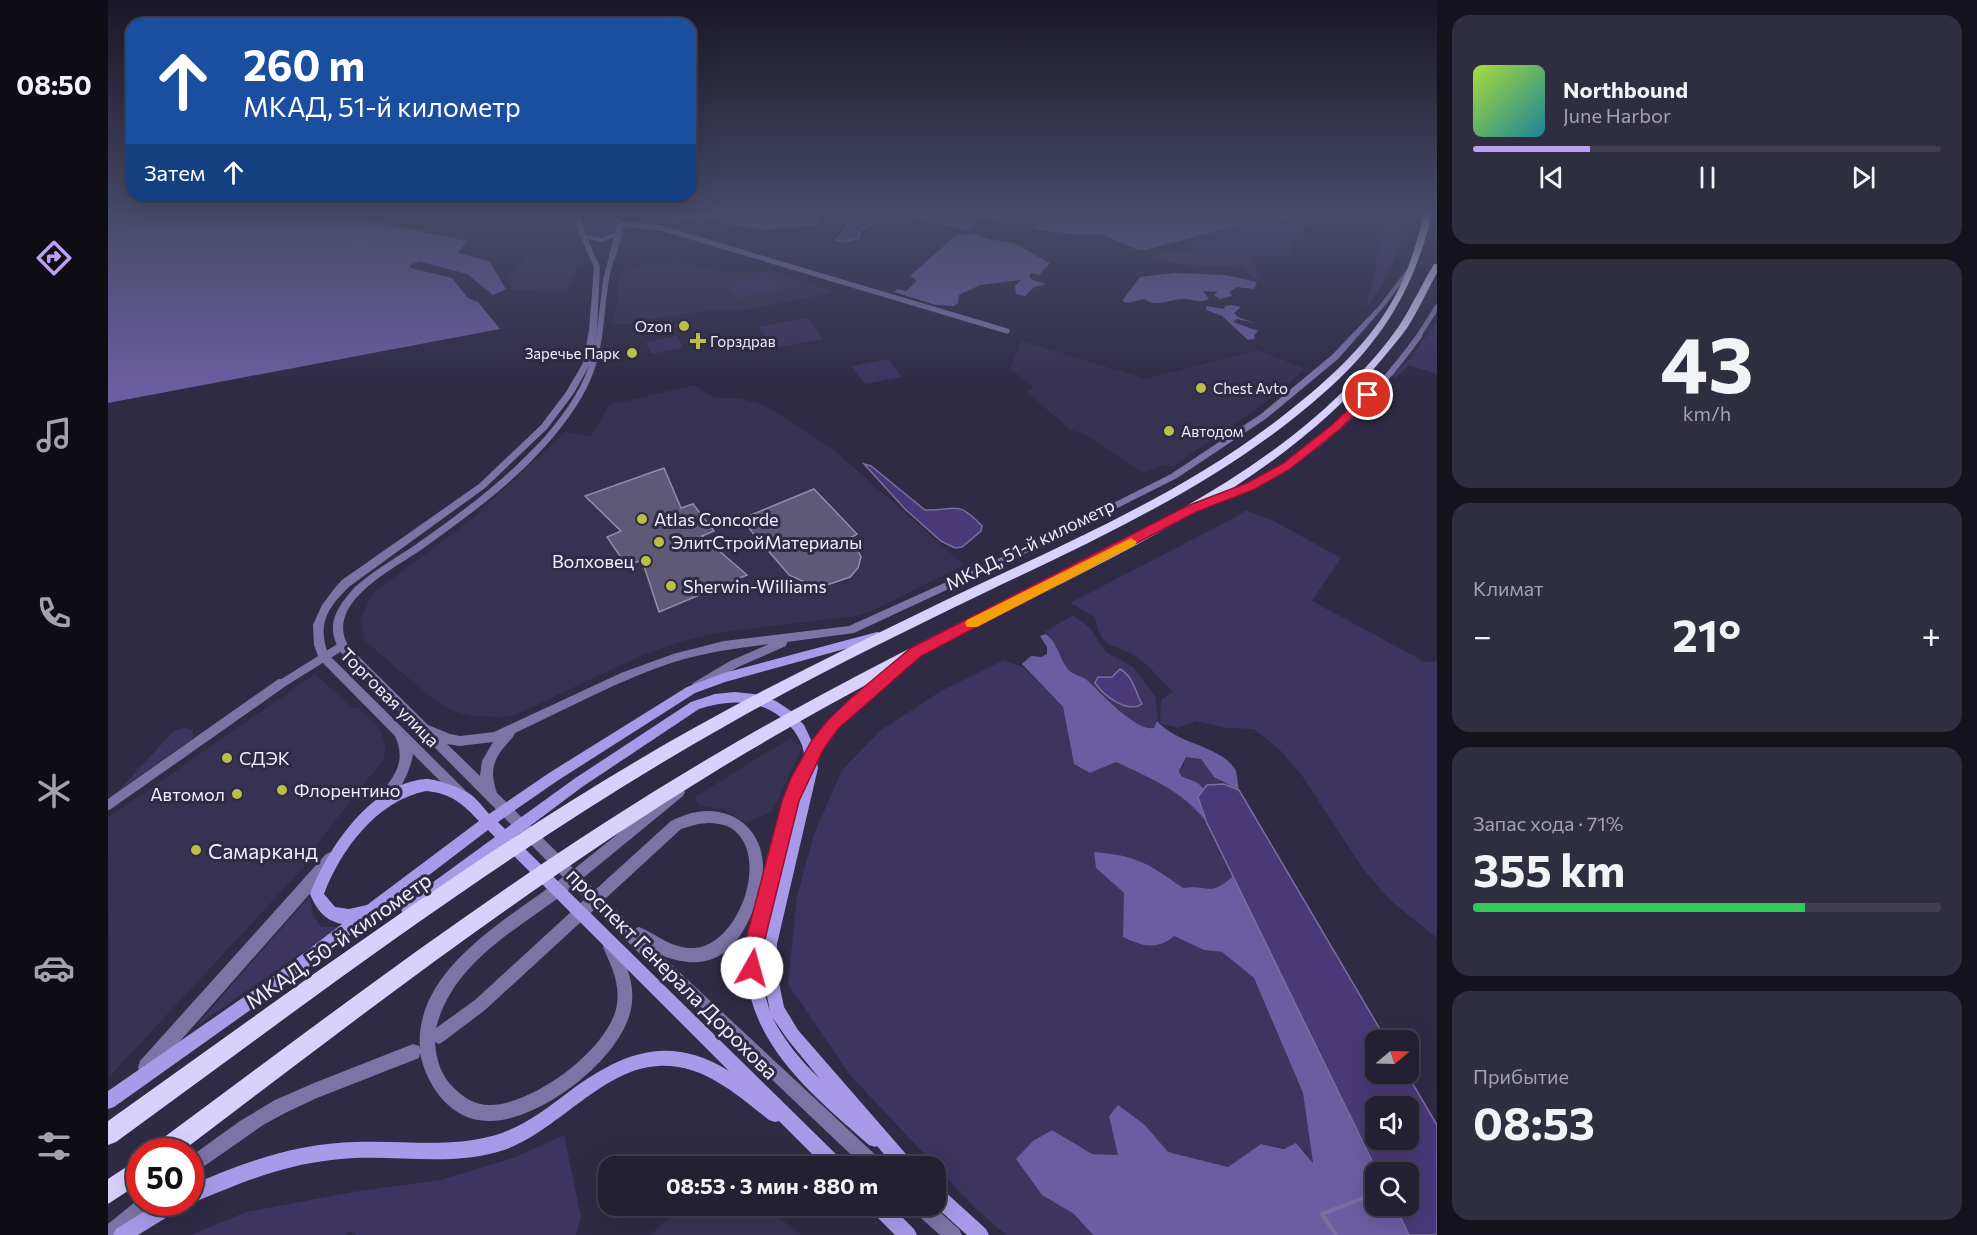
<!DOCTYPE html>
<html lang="ru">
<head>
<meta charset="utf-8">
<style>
	:root { --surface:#232034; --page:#2f2d40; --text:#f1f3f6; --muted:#a3a3ac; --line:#403e4f; --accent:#bca0f2 }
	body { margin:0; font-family:Commissioner,sans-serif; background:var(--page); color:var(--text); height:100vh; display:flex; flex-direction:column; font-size:22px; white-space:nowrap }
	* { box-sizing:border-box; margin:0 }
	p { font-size:20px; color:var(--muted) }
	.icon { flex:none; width:33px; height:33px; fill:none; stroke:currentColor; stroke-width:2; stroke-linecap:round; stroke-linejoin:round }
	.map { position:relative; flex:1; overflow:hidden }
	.side { display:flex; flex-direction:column; gap:15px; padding:15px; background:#13121d; width:540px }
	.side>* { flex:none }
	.hud { position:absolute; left:18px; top:18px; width:570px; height:183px; border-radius:18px; box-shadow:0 6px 24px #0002,0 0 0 2px var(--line); background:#1a4fa0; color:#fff; overflow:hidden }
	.needle { width:39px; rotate:71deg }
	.tools { position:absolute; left:1257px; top:1030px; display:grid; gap:12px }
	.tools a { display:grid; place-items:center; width:54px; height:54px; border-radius:12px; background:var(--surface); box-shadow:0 6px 24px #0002,0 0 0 2px var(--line); font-size:30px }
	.speed { position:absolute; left:18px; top:1138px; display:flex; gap:12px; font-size:30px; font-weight:700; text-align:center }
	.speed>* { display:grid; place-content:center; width:78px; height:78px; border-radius:50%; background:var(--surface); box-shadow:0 6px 24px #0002,0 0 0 2px var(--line); line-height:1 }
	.speed .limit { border:9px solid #d22; background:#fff; color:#111 }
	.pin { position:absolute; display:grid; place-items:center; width:51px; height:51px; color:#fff; margin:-26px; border:3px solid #fff; border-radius:50%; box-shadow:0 2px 6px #0007 }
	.me { position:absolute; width:66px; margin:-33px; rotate:7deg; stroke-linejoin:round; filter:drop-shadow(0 0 4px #0008) }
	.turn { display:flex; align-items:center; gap:21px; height:126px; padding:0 18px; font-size:27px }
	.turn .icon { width:78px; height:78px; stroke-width:2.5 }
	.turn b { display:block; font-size:42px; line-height:51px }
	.then { display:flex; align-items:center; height:57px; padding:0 18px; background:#0003; gap:12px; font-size:22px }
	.big { font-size:45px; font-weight:700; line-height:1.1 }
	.side .widget { flex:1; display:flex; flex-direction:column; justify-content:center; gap:9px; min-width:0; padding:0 21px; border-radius:18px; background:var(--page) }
	.side .dial { align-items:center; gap:0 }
	.dial b { font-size:78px; line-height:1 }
	.song { display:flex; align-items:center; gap:18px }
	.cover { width:72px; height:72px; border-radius:9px; background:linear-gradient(135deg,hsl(80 70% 55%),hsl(190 70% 35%)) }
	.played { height:6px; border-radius:3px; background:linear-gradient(90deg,var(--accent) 25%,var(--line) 25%) }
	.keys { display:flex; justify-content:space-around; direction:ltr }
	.heat { display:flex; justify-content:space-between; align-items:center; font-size:33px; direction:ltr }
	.charge { height:9px; border-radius:4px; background:linear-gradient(90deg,#34c759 71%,var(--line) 0) }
	.trip { position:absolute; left:490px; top:1156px; width:348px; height:60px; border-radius:18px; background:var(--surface); box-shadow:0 6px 24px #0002,0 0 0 2px var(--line); font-weight:700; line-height:60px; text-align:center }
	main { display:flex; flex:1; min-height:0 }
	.tab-bar { display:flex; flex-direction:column; width:108px; justify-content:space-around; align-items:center; background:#0e0d15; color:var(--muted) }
	.tab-bar .icon { width:42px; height:42px }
	.tab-bar .active { color:var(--accent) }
	.tab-bar b { font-size:27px; color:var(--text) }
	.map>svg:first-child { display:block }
</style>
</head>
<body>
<main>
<nav class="tab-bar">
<b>08:50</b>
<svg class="icon active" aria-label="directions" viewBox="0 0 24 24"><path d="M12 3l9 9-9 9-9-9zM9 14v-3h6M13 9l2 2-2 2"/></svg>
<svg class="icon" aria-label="music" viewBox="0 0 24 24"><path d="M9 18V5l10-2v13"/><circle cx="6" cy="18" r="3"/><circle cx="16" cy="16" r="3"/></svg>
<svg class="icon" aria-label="phone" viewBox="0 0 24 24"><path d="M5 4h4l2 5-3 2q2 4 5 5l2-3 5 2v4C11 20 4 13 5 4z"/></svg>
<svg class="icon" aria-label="climate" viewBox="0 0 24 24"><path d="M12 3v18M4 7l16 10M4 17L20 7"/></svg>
<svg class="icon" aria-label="car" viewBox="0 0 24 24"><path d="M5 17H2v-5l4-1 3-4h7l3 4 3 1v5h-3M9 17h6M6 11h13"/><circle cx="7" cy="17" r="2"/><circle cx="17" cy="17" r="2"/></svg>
<svg class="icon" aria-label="filters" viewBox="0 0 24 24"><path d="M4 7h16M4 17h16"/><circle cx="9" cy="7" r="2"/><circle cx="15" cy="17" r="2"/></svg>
</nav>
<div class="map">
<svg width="1329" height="1235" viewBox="0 0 1329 1235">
	<rect width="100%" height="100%" fill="#2f2b45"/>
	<path fill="#383252" d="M419 256 474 259 458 291 404 290 399 277Z
		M567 260 623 274 663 271 730 292 636 310H604L530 321 525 324H506L511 282 517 265 532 267 537 261 556 265Z
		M914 341 1038 379 1150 350 1197 369 1175 388 1171 387 1162 399 1065 467 1056 465 1035 473 976 434 963 430 918 392 925 387 902 369Z
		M586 385 606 398H631L653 404 687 424 727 451 856 565 764 611 748 616 606 633 572 642 534 655 407 715 392 717 362 716 341 709 324 698 257 641 252 621 264 594 366 517 457 432 483 436 501 405Z
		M207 674 245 708H251L271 728 278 745 275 760 200 855 196 867 1 1077 0 818Z
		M682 738 694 747 664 812 637 823 615 809 591 805 587 797Z
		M572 1206H658L693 1235H543Z"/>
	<path fill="#3d345f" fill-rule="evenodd" d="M485 214 499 215 506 221 502 235 491 238 482 235 475 218Z
		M1192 214H1219L1218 221 1193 232 1181 248 1185 254C1171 259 1156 253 1141 257L1149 268 1150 275 1155 279 1144 278 1135 267 1079 265 1046 259 1045 255 1056 252H1084L1088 250 1083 244 1086 238 1148 221 1173 220Z
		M1265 214H1279L1297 226 1298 230 1280 275 1258 308 1276 229Z
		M663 276 674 290 629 298 619 284Z
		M699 318 715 339 666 348 651 327Z
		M1329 321V374L1301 365 1287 378 1284 375 1302 359Z
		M569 336 575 348 543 354 538 342Z
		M780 359 794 377 757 384 744 366Z
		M1138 510 1166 521 1233 558 1204 601 1317 662 1329 661V938L1283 901 1255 869 1195 777 1173 751 1146 729 1118 728 1088 721 1070 728 1052 723 1053 700 1065 692C1053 681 1041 664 1027 656 1003 641 994 651 987 617L962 603 1126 518Z
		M965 615 981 627 998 652 1025 667 1047 696 1050 717 1046 729C1029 732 992 694 980 682 975 676 966 676 961 670 958 667 939 633 938 631ZM1007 674 1027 693 1034 704 1026 709 1021 708 990 687V677Z
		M896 660 916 668 955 707 966 764 982 773 1008 762C1032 773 1061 783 1081 801 1103 819 1113 852 1125 876 1101 898 1102 884 1075 888L1048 868 986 852 988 868 1016 893V937L1066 936 1096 950 1114 952 1146 978 1195 1093 1206 1165 1197 1151 1153 1144 1120 1167 1060 1152 1037 1125 1001 1117 1011 1155 984 1154 944 1130 934 1195 966 1214 985 1235H898L868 1209 742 1075 680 984 689 897 706 834 734 770 772 731 833 691Z
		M76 727 84 730 86 736 84 739 10 791 65 732Z
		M1088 756C1100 762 1105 776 1116 784L1099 785 1096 789 1090 783 1073 776 1071 771 1075 768 1078 757Z
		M202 896 205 916 214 927H231L88 1026Z
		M456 1135 473 1217 468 1235H249L242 1231 238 1235H83L138 1212 245 1192 332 1180 405 1158Z"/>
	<path fill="#6b5da1" d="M0 214H228L359 241 350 253 381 261 398 289 385 295 359 274 311 261 302 265V268L344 278 360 298 370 302 392 329 0 403Z
		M551 214H715L707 226C682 227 654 232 629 226 620 224 611 220 603 219 580 214 573 230 551 214Z
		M788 214H1192L1163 223 1148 221 1037 250 1028 249 996 235 962 234 926 229 928 225 918 222 909 225 871 217 859 230Z
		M869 234C880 240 893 241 905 243 909 244 935 260 942 263L931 275 923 273 921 276 924 280 939 284 926 287 917 296 908 294 907 286 913 280 872 285 851 295 850 303 845 306 828 305 786 292 790 289 798 291 809 281 802 276 848 235Z
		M1068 273 1117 275 1149 282 1146 289 1128 287 1122 292 1124 296 1112 299 1106 295 1110 292 1095 291 1101 299C1091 305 1082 297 1071 299 1059 301 1048 307 1037 299L1019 303 1014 301 1032 277Z
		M1124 305 1133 307 1126 313 1130 317 1146 323 1129 319 1125 322 1150 331 1146 335 1147 339 1140 340 1114 316 1098 310V306L1116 309 1117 306Z
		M938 634C950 643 951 658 960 669 965 676 974 675 980 681 993 693 1028 732 1046 728L1049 721C1071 746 1114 745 1128 771 1130 777 1129 784 1131 790L1106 777 1093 759 1078 757 1071 771 1073 776 1090 783 1096 789 1090 797 1098 821C1073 790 1044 779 1008 762L982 773 966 764 955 707 914 664 923 656 933 657 939 654V647L932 636Z
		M986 852C1027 855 1042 864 1075 888 1102 884 1101 898 1125 876L1270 1173H1268V1206H1287L1301 1235H985L966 1214 934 1195 908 1159 925 1141 944 1130 984 1154 1010 1155 1001 1116 1010 1105 1037 1125 1060 1152 1120 1167 1153 1144 1176 1149 1188 1143 1205 1163 1195 1093 1146 978 1114 952 1096 950 1066 936C1049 951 1034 946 1015 937L1016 893 988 868Z"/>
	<path fill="#493979" stroke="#7b6fa1" stroke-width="1.5" fill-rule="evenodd" d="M743 214H752L766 223 752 230 751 238 736 242 728 240 739 227 738 223Z
		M756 464 763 466 817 510C848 511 849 499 874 526L873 531 854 547 847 548 833 541 797 509Z
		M1012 669C1026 677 1027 692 1034 704 1020 714 996 696 987 683L990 677H1004Z
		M1116 784 1131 790 1279 1041H1268V1074H1299L1329 1125V1235H1301L1287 1206H1300V1173H1270L1098 821 1090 797 1099 785ZM1268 1107H1300V1140H1268Z"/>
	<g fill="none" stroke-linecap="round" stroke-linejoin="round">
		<path stroke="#7b6fa1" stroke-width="1.5" d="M240 235 258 252"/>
		<path stroke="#7b6fa1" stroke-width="4" d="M1228 1235 1214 1214 1268 1193"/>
	</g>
	<path fill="#5e5976" stroke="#928dad" stroke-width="1.5" d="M556 468 573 508 585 504 606 531 594 536 639 575 551 612 534 560 519 566 499 537 513 531 477 496Z
		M706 489 749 534 744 537 753 557 750 568 742 577 719 585 701 584 681 575 633 519Z"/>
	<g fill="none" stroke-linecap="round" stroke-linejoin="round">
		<path stroke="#7c74a5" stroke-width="5" d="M512 224 553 228 899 331
			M1310 337 1329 307"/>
		<path stroke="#7c74a5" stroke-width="6" d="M1128 492C1203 462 1265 400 1311 336"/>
		<path stroke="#7c74a5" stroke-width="8" d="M1095 504 1132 490
			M170 686 234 646"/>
		<path stroke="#7c74a5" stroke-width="10" d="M0 805 172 684"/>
		<path fill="#7c74a5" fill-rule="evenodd" d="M498 214H504L514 222C516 240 504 260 501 279 493 329 498 360 469 405 431 464 373 507 317 547 293 564 264 578 245 602 234 616 231 633 242 648L320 725 342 734 352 736 386 732 513 673 565 654 616 641 741 626 936 538 1063 474 1153 414 1224 355 1271 306 1302 265 1307 266 1275 308 1230 359 1159 418 1069 478 942 542 746 633 679 642 678 646 630 667 593 689 589 691 585 689 583 686 585 683 622 661 661 644C629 648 598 652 566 662 511 680 459 709 407 733 405 738 402 740 398 745 384 760 382 774 389 793L466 869 567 788 571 786 575 788 577 792 575 796 475 878 487 890 563 821C572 817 580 813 589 812 624 806 654 829 655 865 655 879 651 892 647 905 630 952 603 975 553 955L774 1161 777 1167H756L540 962 487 909 377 1010 336 1041 331 1044 327 1042C328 1059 333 1076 346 1088 356 1098 367 1105 382 1105 425 1105 503 1048 509 1004 512 982 503 966 495 947L497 942 502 940 507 942C517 961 526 980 524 1002 520 1055 432 1122 381 1121 343 1121 319 1087 312 1053L311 1058 209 1098 179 1112 155 1125 82 1176V1157L132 1121 167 1100 206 1083 305 1044 311 1046 312 1050C305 969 401 919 455 877L234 654C216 627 227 609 247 587 265 571 286 559 307 545 368 502 455 439 481 366L466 393 439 429 377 488 242 586C220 607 209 623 220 654L359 792 361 796 359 800 355 802 351 800 305 754C303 769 289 801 274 807L270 805 268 801 270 797C286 776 299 763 287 736L211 659 206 645 205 625 214 605 226 589 234 580 371 484 433 425 458 392 475 363 481 330 486 267 472 236 467 218 470 216 473 218 478 235 493 238 507 233 509 223ZM506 237 495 280 489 331 483 359 489 330 492 267 480 239 493 242ZM385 742 374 761 372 776 339 744 352 746ZM601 823C607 823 613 824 619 826 666 848 632 946 586 948 564 949 550 935 531 927L527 929 497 899 573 829 590 824ZM465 887 477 899 367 1000 328 1028C346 959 413 928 465 887Z
			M223 852 228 854 230 859 228 864 44 1073 38 1075 32 1073 30 1067 32 1061 218 854Z
			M32 1198V1203H48L45 1209 14 1235H0V1224Z
			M803 1206H825L851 1229 854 1235H832L806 1212Z"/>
		<path fill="#a89ae8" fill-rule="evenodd" d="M769 632 773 633 774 636 773 639 617 682 587 693 449 781 390 822 397 829 466 779 583 702 607 694 627 692 646 694 668 701 683 711 696 725 704 742C730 708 759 685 792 659H800L802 662 800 665 736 720 708 758 710 768 669 944 668 968 676 1007 690 1030 804 1161 807 1167H787L769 1146 767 1147 761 1145C710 1099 651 1054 639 981 634 952 644 925 650 896 657 864 665 831 676 800 680 792 696 759 696 754 695 744 689 734 682 726 658 699 624 698 591 709L474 787 406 838 735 1161 738 1167H717L671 1121 667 1122 661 1120C628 1094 594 1063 550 1066 494 1069 450 1131 396 1150 348 1166 296 1156 247 1158 183 1161 140 1180 82 1204L80 1203H82V1186C135 1162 190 1143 248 1142 293 1140 341 1148 384 1136 414 1128 438 1109 462 1091 515 1052 561 1034 621 1071L396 846 305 914 300 916 295 914 293 909 295 904 387 837 380 830 169 991 6 1107 0 1109V1091L159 981 234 924C216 920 209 910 202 894 220 848 263 783 318 779 329 779 353 788 362 794 369 799 375 807 381 814L441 773 579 687 616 673ZM318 791C343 793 355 804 371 821L259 905 241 909 227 907 216 894C233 849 269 801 318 791ZM692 794 655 944 654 968 662 1012 653 980 652 947 679 831ZM664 1017 680 1040 712 1079C693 1061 676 1040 664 1017Z
			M828 1186 834 1189 878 1229 881 1235H859L827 1206Z
			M50 1203H75L72 1209 30 1235H5L8 1229Z
			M761 1206H783L806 1229 809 1235H787L764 1212Z"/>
		<path fill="#d8d1fc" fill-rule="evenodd" d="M1316 214H1324C1304 297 1268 350 1203 404 1106 486 989 539 876 593 789 635 703 677 619 725 404 846 207 997 8 1142L0 1145V1121C173 998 344 871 527 762 627 702 733 651 838 600 956 544 1078 493 1181 411 1219 381 1257 347 1282 305 1299 277 1308 246 1316 214Z
			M1326 264H1329V273C1319 291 1310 311 1299 328 1292 338 1283 348 1275 358 1179 475 1036 541 904 609 805 659 706 711 611 769 423 884 248 1019 73 1152H44L47 1144C228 1010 408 872 603 757 704 697 810 644 915 591 1029 534 1157 474 1246 380 1261 364 1278 345 1291 326 1304 306 1314 284 1326 264Z
			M32 1158V1183L0 1204V1179Z"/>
	</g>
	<linearGradient id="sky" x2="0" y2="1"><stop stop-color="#1a1826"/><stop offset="0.55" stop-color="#474a68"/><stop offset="1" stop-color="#474a68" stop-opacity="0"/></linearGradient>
	<rect width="1329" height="387" fill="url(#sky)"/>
	<path fill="#e11d48" stroke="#92132f" stroke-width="1.5" d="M1257 393 1266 395 1232 429 1182 469 1147 489 1088 512 813 656 730 729 715 750 691 801 655 947 651 975 644 978 637 975 634 968 636 947 674 801 683 778 704 740 720 720 743 698 803 648 1079 506 1139 483 1174 464 1225 424Z"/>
	<path fill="#f59e0b" d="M1023 538 1029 542 1027 545 869 627H859L857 623 859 620Z"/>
	<g fill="#bac045" stroke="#2f2b45" stroke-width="2">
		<circle cx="576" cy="326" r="6"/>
		<path d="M587 332h6v6h6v6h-6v6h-6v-6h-6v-6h6z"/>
		<circle cx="524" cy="353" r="6"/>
		<circle cx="1093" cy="388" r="6"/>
		<circle cx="1061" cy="431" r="6"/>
		<circle cx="534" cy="519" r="6"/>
		<circle cx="551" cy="542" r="6"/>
		<circle cx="538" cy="561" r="6"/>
		<circle cx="563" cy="586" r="6"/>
		<circle cx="119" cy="758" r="6"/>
		<circle cx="174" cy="790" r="6"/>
		<circle cx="129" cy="794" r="6"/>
		<circle cx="88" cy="850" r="6"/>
	</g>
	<g text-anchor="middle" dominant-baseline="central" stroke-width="6" stroke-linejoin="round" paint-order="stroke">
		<g font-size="15" fill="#efecfe" stroke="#2f2b45" text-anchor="start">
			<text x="564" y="326" text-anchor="end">Ozon</text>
			<text x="602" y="341">Горздрав</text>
			<text x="512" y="353" text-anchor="end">Заречье Парк</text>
			<text x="1105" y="388">Chest Avto</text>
			<text x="1073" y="431">Автодом</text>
		</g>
		<g font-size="18" fill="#efecfe" stroke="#2f2b45" text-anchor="start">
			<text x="546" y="519">Atlas Concorde</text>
			<text x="563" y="542">ЭлитСтройМатериалы</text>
			<text x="526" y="561" text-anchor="end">Волховец</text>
			<text x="575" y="586">Sherwin-Williams</text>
			<text x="131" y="758">СДЭК</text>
			<text x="186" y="790">Флорентино</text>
			<text x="117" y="794" text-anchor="end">Автомол</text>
		</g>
		<g font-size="18" fill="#efecfe" stroke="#2f2b45">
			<text transform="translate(922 544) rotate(-26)">МКАД, 51-й километр</text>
			<text transform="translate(282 697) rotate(45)">Торговая улица</text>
		</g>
		<g font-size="21" fill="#efecfe" stroke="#2f2b45" text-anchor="start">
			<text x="100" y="850">Самарканд</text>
		</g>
		<g font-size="21" fill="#efecfe" stroke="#2f2b45">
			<text transform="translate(230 940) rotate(-35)">МКАД, 50-й километр</text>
			<text transform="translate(565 973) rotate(45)">проспект Генерала Дорохова</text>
		</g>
	</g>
</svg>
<div class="tools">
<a><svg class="needle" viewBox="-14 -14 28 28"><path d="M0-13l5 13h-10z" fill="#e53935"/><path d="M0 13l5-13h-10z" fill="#a3a3ac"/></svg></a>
<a><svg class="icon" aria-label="sound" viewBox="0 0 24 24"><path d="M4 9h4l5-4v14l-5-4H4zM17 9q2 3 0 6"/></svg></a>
<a><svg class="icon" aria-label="search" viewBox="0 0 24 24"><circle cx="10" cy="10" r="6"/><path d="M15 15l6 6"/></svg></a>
</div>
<div class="speed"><div class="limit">50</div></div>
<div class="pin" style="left:1260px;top:395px;background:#d93025"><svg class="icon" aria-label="arrive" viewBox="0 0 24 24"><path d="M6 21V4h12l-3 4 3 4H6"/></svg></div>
<svg class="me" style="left:644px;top:968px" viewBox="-20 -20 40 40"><circle r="19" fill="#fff"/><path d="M0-13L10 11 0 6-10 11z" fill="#e11d48"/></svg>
<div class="trip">08:53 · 3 мин · 880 m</div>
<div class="hud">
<div class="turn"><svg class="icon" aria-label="ahead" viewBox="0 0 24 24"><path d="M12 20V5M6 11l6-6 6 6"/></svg><div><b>260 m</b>МКАД, 51-й километр</div></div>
<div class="then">Затем<svg class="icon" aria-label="ahead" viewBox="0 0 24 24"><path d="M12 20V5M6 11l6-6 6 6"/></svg></div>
</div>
</div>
<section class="side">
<div class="widget">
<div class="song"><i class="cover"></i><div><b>Northbound</b><p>June Harbor</p></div></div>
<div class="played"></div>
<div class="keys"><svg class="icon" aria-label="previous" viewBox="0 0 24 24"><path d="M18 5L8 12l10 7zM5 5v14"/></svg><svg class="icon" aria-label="pause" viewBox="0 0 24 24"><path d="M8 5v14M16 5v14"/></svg><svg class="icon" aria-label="next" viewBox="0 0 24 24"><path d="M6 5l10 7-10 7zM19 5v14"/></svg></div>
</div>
<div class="widget dial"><b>43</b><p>km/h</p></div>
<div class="widget"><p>Климат</p>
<div class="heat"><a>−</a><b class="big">21°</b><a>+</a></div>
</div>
<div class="widget"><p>Запас хода · 71%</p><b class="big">355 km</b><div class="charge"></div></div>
<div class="widget"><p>Прибытие</p><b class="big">08:53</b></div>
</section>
</main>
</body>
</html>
